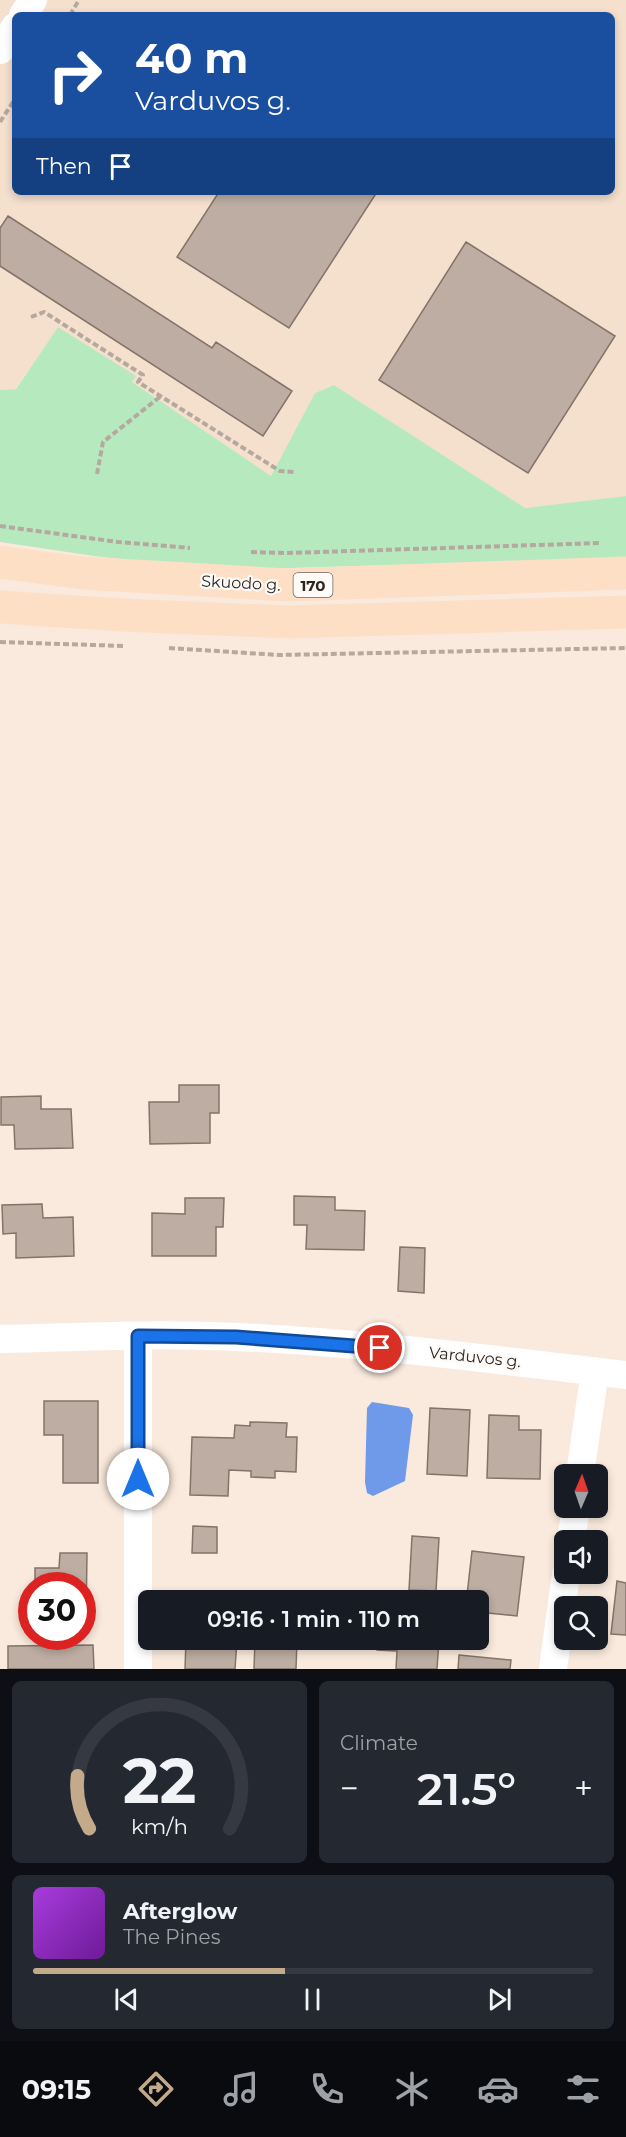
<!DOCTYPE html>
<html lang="en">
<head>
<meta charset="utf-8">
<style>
	:root { --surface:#171b24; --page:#242831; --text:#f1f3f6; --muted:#9ea1a6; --line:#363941; --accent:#c3aa8a }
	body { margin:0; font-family:Montserrat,sans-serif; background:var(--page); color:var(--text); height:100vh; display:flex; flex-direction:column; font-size:22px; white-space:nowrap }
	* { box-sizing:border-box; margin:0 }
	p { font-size:20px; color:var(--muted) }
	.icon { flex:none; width:33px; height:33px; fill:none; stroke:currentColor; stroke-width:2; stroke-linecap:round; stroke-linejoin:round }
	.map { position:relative; height:1669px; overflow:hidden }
	.side { display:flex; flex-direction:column; gap:12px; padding:12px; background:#0d0f14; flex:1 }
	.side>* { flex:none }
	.top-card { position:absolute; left:12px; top:12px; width:603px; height:183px; border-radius:9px; box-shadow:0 3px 9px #0003; background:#1a4fa0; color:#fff; overflow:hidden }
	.needle { width:39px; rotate:2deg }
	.controls { position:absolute; left:554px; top:1464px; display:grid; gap:12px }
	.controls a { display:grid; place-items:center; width:54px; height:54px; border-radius:9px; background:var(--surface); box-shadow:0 3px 9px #0003; font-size:30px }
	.speed { position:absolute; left:18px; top:1572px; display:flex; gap:12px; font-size:30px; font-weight:700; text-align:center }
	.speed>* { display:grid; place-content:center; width:78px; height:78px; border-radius:50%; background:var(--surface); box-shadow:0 3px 9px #0003; line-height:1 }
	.speed .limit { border:9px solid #d22; background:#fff; color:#111 }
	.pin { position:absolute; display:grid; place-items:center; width:51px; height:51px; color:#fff; margin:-26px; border:3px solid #fff; border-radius:50%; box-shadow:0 2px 6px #0007 }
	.me { position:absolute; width:66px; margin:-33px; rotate:0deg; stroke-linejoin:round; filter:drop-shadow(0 0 4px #0008) }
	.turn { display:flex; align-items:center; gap:21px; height:126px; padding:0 24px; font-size:27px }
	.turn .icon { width:78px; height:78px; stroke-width:2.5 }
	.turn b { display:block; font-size:42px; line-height:51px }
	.then { display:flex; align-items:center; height:57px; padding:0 24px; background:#0003; gap:12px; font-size:22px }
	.big { font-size:45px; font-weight:600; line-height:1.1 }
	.side .tile { flex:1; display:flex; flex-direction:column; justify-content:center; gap:9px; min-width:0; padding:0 21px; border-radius:9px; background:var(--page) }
	.side .dial { align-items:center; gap:0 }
	.dial svg { height:156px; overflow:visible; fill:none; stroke:var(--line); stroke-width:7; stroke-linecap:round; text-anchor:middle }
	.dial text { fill:var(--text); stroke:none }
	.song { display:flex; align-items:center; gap:18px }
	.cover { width:72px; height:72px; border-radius:9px; background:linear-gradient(135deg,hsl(280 70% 55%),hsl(280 70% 35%)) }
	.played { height:6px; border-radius:3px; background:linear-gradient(90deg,var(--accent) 45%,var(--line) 45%) }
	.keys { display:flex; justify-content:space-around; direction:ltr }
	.heat { display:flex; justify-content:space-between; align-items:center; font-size:33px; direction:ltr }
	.side .tiles { flex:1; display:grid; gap:12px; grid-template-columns:1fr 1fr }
	.tile:last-child { grid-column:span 2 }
	.trip { position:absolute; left:138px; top:1590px; width:351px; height:60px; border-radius:9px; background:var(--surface); box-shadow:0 3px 9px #0003; font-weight:600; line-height:60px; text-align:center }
	.tabs { display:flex; height:96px; justify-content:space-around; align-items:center; background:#090b0e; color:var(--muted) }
	.tabs .icon { width:42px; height:42px }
	.tabs .active { color:var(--accent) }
	.tabs b { font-size:27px; color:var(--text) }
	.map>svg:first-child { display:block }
</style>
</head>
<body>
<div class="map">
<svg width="626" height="1669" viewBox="0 0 626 1669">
	<rect width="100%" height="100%" fill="#faeadd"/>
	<path fill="#f5dfcd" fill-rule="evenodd" d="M0 0H626V496L525 508 334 385 315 393 271 476 132 382 135 376 58 327 15 389 0 390ZM15 15H612V192H15Z"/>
	<path fill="#b7e9bf" d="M58 327 136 376 132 382 271 476 315 393 334 385 525 508 626 496V558L256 569 163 564 94 556 0 542V390L16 389Z"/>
	<path fill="#6f9ae9" d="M372 1402 409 1408 413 1415 405 1481 373 1496 367 1493 365 1482 367 1408Z"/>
	<path fill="#bdada2" stroke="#837369" stroke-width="1.5" d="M219 192H377L289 328 177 257Z
		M8 216 212 348 216 342 292 391 263 436 0 266V228Z
		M466 242 615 336 528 473 379 380Z
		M179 1085H219V1113H210V1143L150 1144 149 1102H179Z
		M41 1096V1109H71L73 1148 15 1149 14 1125H1V1097Z
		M294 1196 335 1197V1210L365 1211 364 1250 306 1249 307 1225H294Z
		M185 1198H224L223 1227H216V1256H152V1213L185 1214Z
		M42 1204 43 1218 73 1217 74 1256 16 1258V1233L3 1234 2 1205Z
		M400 1247 425 1248 424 1293 398 1291Z
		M44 1401H98V1483H63V1435H44Z
		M430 1408 470 1410 467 1476 427 1474Z
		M489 1415 519 1416V1430H541L540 1479 487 1478Z
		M250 1422 287 1423 286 1437H297L296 1472 275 1471V1478L251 1477V1471L229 1470 228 1496 190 1495 192 1437 234 1438 235 1425 250 1426Z
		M193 1526 217 1527V1553H192Z
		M412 1536 439 1538 436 1591 409 1590Z
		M472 1551 524 1557 517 1616 478 1612V1600H474V1596L467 1595Z
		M60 1553H87L86 1625 82 1624V1586H35V1568H59Z
		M617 1581 626 1583V1635L611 1634Z
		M186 1640H237L235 1669H185Z
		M255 1640H297L296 1669H254Z
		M378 1640H439L437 1669H396L397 1651 377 1650Z
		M93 1645 94 1669H8V1646Z
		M459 1655 511 1660 510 1669H458Z"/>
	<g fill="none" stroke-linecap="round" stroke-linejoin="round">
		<path stroke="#b5a89e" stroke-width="4" stroke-dasharray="6 3" stroke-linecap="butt" d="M70 15 79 0
			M0 122 15 99
			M31 317 44 312 143 375 138 382 280 471 294 472
			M97 474 103 442 161 396
			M0 526 118 542 190 548
			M251 552 287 553 601 543
			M0 642 125 646
			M169 648 279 655 626 648"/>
		<path stroke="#fff" stroke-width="28" d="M23 15 33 0
			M0 50 15 27
			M138 1336V1669
			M0 1339C79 1337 158 1333 237 1337 367 1343 497 1360 626 1375
			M580 1474 595 1371
			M571 1540 576 1508
			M553 1669 566 1574"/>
		<path stroke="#fddfc6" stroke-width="33" d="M0 562 83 573 288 585 626 573
			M0 607 122 615 288 622 626 612"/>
	</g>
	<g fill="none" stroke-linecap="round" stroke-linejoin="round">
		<defs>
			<path id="route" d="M138 1479V1336L236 1337 380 1348"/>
		</defs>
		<use href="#route" stroke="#114b97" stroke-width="15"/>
		<use href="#route" stroke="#1a73e8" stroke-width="10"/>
	</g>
	<g text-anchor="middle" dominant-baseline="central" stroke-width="4.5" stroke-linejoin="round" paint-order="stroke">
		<rect fill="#fdfaf7" stroke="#6b6662" stroke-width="1.5" x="293.5" y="573" width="39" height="24" rx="4.5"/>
		<g font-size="15" font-weight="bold" fill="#2c2722">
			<text x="313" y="585">170</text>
		</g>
		<g font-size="16" fill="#2c2722" stroke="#fdfaf7">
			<text transform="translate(241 583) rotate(3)">Skuodo g.</text>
			<text transform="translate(475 1357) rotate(6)">Varduvos g.</text>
		</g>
	</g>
</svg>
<div class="controls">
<a><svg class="needle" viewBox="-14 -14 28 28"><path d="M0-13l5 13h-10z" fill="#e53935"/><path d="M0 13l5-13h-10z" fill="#9ea1a6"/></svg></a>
<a><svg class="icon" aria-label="sound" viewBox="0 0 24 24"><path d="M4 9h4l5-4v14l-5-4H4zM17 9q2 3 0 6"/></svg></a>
<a><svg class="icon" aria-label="search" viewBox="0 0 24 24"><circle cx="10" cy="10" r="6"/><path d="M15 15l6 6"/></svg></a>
</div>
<div class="speed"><div class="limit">30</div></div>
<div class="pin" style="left:380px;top:1348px;background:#d93025"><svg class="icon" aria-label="arrive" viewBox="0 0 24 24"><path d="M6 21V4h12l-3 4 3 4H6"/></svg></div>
<svg class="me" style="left:138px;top:1479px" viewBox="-20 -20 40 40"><circle r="19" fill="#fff"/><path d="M0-13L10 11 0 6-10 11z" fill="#1a73e8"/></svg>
<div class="trip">09:16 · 1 min · 110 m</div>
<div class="top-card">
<div class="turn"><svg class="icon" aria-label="right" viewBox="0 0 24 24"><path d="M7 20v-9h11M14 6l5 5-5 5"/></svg><div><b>40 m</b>Varduvos g.</div></div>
<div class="then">Then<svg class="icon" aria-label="arrive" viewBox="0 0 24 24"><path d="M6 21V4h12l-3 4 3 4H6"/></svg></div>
</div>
</div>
<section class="side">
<div class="tiles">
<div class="tile dial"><svg viewBox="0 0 100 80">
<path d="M14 69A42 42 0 1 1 86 69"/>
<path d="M14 69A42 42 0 0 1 8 42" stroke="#c3aa8a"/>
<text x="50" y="56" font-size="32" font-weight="700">22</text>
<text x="50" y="72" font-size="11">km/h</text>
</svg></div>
<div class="tile"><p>Climate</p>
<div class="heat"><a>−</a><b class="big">21.5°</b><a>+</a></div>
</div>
<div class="tile">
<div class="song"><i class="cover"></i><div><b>Afterglow</b><p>The Pines</p></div></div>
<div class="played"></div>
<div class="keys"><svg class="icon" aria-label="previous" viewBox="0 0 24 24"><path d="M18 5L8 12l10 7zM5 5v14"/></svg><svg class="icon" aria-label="pause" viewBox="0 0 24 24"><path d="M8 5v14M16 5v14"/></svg><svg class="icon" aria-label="next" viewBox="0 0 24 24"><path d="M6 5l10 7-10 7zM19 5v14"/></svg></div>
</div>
</div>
</section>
<nav class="tabs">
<b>09:15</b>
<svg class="icon active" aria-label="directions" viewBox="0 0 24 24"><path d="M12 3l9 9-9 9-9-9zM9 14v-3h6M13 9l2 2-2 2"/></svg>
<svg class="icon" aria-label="music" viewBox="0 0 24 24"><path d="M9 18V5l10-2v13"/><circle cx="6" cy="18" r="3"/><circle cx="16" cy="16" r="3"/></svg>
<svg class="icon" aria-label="phone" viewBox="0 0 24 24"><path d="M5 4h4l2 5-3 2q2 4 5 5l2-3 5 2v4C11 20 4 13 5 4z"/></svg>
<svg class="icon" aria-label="climate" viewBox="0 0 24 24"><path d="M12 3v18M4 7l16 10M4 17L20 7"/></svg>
<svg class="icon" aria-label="car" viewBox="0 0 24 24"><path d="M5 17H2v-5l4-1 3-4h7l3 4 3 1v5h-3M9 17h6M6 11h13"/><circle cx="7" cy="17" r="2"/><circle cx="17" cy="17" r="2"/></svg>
<svg class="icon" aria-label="filters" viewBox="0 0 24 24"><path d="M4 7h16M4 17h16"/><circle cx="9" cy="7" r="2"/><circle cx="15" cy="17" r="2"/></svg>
</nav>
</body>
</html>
